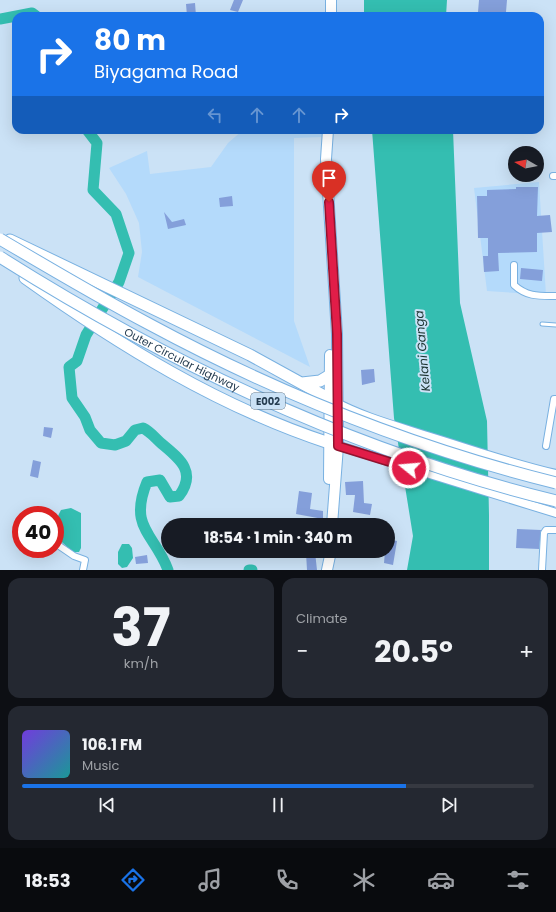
<!DOCTYPE html>
<html lang="en">
<head>
<meta charset="utf-8">
<style>
	:root { --surface:#171b24; --page:#242831; --text:#f1f3f6; --muted:#9ea1a6; --line:#363941; --accent:#1a73e8 }
	body { margin:0; font-family:Poppins,sans-serif; background:var(--page); color:var(--text); height:100vh; display:flex; flex-direction:column; font-size:15px; white-space:nowrap }
	* { box-sizing:border-box; margin:0 }
	p { font-size:13px; color:var(--muted) }
	.icon { flex:none; width:22px; height:22px; fill:none; stroke:currentColor; stroke-width:2; stroke-linecap:round; stroke-linejoin:round }
	.map { position:relative; height:570px; overflow:hidden }
	.sheet { display:flex; flex-direction:column; gap:8px; padding:8px; background:#0d0f14; flex:1 }
	.sheet>* { flex:none }
	.top-card { position:absolute; left:12px; top:12px; width:532px; height:122px; border-radius:12px; box-shadow:0 4px 16px #0002; background:#1a73e8; color:#fff; overflow:hidden }
	.needle { width:26px; rotate:279deg }
	.tools { position:absolute; left:508px; top:146px; display:grid; gap:8px }
	.tools a { display:grid; place-items:center; width:36px; height:36px; border-radius:50%; background:var(--surface); box-shadow:0 4px 16px #0002; font-size:20px }
	.speed { position:absolute; left:12px; top:506px; display:flex; gap:8px; font-size:20px; font-weight:700; text-align:center }
	.speed>* { display:grid; place-content:center; width:52px; height:52px; border-radius:50%; background:var(--surface); box-shadow:0 4px 16px #0002; line-height:1 }
	.speed .limit { border:6px solid #d22; background:#fff; color:#111 }
	.pin { position:absolute; display:grid; place-items:center; width:34px; height:34px; color:#fff; margin:-41px -17px; border-radius:50% 50% 50% 0; rotate:-45deg; box-shadow:0 0 4px #0007 }
	.pin .icon { rotate:45deg }
	.me { position:absolute; width:44px; margin:-22px; rotate:287deg; stroke-linejoin:round; filter:drop-shadow(0 0 3px #0008) }
	.turn { display:flex; align-items:center; gap:14px; height:84px; padding:0 16px; font-size:18px }
	.turn .icon { width:52px; height:52px; stroke-width:2.5 }
	.turn b { display:block; font-size:28px; line-height:34px }
	.lanes { display:flex; align-items:center; height:38px; padding:0 16px; background:#0003; justify-content:center; gap:20px; direction:ltr }
	.lanes .off { opacity:.35 }
	.big { font-size:30px; font-weight:700; line-height:1.1 }
	.sheet .tile { flex:1; display:flex; flex-direction:column; justify-content:center; gap:6px; min-width:0; padding:0 14px; border-radius:12px; background:var(--page) }
	.sheet .dial { align-items:center; gap:0 }
	.dial b { font-size:52px; line-height:1 }
	.song { display:flex; align-items:center; gap:12px }
	.cover { width:48px; height:48px; border-radius:6px; background:linear-gradient(135deg,hsl(260 70% 55%),hsl(180 70% 35%)) }
	.played { height:4px; border-radius:2px; background:linear-gradient(90deg,var(--accent) 75%,var(--line) 75%) }
	.keys { display:flex; justify-content:space-around; direction:ltr }
	.heat { display:flex; justify-content:space-between; align-items:center; font-size:22px; direction:ltr }
	.sheet .tiles { flex:1; display:grid; gap:8px; grid-template-columns:1fr 1fr }
	.tile:last-child { grid-column:span 2 }
	.trip { position:absolute; left:161px; top:518px; width:234px; height:40px; border-radius:20px; background:var(--surface); box-shadow:0 4px 16px #0002; font-weight:700; line-height:40px; text-align:center }
	.menu { display:flex; height:64px; justify-content:space-around; align-items:center; background:#090b0e; color:var(--muted) }
	.menu .icon { width:28px; height:28px }
	.menu .current { color:var(--accent) }
	.menu b { font-size:18px; color:var(--text) }
	.map>svg:first-child { display:block }
</style>
</head>
<body>
<div class="map">
<svg width="556" height="570" viewBox="0 0 556 570">
	<rect width="100%" height="100%" fill="#cbe2f6"/>
	<path fill="#b4dafb" d="M243 130H324V137L294 138V321L310 367 138 277 142 252 139 223 126 194 109 168 147 151 150 174 211 167 228 143Z
		M539 182 546 295 487 291 474 188Z"/>
	<path fill="#34beb1" d="M364 0H447L446 16H364Z
		M372 130H453L460 303 487 421 489 515V570H407L413 536 394 418Z
		M71 508 81 513V548L79 552H73L55 536C55 525 56 519 61 510Z
		M122 544H129L132 548 133 558 127 567 122 568 118 564V552Z"/>
	<g fill="none" stroke-linecap="round" stroke-linejoin="round">
		<path stroke="#34beb1" stroke-width="11" d="M0 19 32 13 36 16
			M87 130 97 143 93 190 116 214 129 253 119 282 86 335 77 361 69 367 72 398 85 417 90 430 101 443 115 445 126 441 135 430 143 428C151 432 155 438 162 444 180 459 197 472 179 496L170 497 160 480 147 482C128 528 155 534 168 570
			M249 570H252"/>
	</g>
	<path fill="#849fda" d="M234 0H243L238 12 230 10Z
		M479 0H507L506 12H478Z
		M195 3 196 16H187L186 4Z
		M516 187H538L537 216 550 215 552 232 537 233V252L498 253 499 271 484 272 483 256H488V238H478L477 196H487V190L516 189Z
		M232 196 233 206 220 207 219 198Z
		M164 212 172 222 184 219 186 225 168 229Z
		M521 268 543 270 542 281 520 279Z
		M374 369 375 382 362 385 361 370Z
		M44 427 53 428 51 438 43 436Z
		M33 460 41 462 38 478 30 476Z
		M363 481 364 503 372 504 370 515 353 512 355 495H346L345 482Z
		M299 491 312 493 310 509 323 511V519L296 514Z
		M517 529 541 530 539 549 516 548Z
		M388 539 397 541 393 565 384 563 385 551H388Z
		M315 552 317 570H307L306 553Z
		M147 555 148 563 136 564 135 557Z"/>
	<g fill="none" stroke-linecap="round" stroke-linejoin="round">
		<defs>
			<path id="service" d="M542 324 556 325"/>
			<path id="minor" d="M553 176H556
				M514 265V285C527 297 539 296 556 296
				M546 446 554 399H556
				M55 543 74 556 85 560 83 570
				M542 570 544 533 546 530H556"/>
			<path id="tertiary" d="M333 401C362 417 396 426 427 436 470 449 512 464 556 474
				M333 444 556 513"/>
			<path id="primary" d="M331 0V16
				M328 130 326 159 337 334 338 446 332 525
				M329 479 330 355
				M327 570 331 551"/>
			<path id="motorway" d="M10 240 250 355 330 399
				M25 278C119 345 219 407 329 443
				M302 383 320 381 330 375"/>
		</defs>
		<use href="#service" stroke="#79b1e1" stroke-width="5"/>
		<use href="#minor" stroke="#79b1e1" stroke-width="8"/>
		<use href="#tertiary" stroke="#79b1e1" stroke-width="10"/>
		<use href="#primary" stroke="#79b1e1" stroke-width="12"/>
		<use href="#motorway" stroke="#79b1e1" stroke-width="13"/>
		<use href="#service" stroke="#fff" stroke-width="3"/>
		<use href="#minor" stroke="#fff" stroke-width="6"/>
		<use href="#tertiary" stroke="#fff" stroke-width="8"/>
		<use href="#primary" stroke="#fff" stroke-width="10"/>
		<use href="#motorway" stroke="#fff" stroke-width="11"/>
		<defs>
			<g id="motorway-bridge">
				<path d="M0 239C49 268 98 297 149 324 277 393 415 448 556 483"/>
				<path id="s1" d="M0 257C171 365 359 453 556 501"/>
			</g>
		</defs>
		<use href="#motorway-bridge" stroke="#79b1e1" stroke-width="13" stroke-linecap="butt"/>
		<use href="#motorway-bridge" stroke="#fff" stroke-width="11"/>
	</g>
	<g fill="none" stroke-linecap="round" stroke-linejoin="round">
		<defs>
			<path id="route" d="M329 202 337 334 338 446 409 468"/>
		</defs>
		<use href="#route" stroke="#92132f" stroke-width="10"/>
		<use href="#route" stroke="#e11d48" stroke-width="7"/>
	</g>
	<g text-anchor="middle" dominant-baseline="central" stroke-width="4" stroke-linejoin="round" paint-order="stroke">
		<rect fill="#cbe2f6" stroke="#576e82" stroke-width="1" x="251" y="393" width="34" height="16" rx="3"/>
		<g font-size="10" font-weight="bold" fill="#253c50">
			<text x="268" y="401">E002</text>
		</g>
		<g font-size="11" fill="#253c50" stroke="#cbe2f6">
			<text stroke="none"><textPath href="#s1" startOffset="209">Outer Circular Highway</textPath></text>
		</g>
		<g font-size="12" font-style="italic" fill="#1d3431" stroke="#cbe2f6">
			<text transform="translate(422 351) rotate(-95)">Kelani Ganga</text>
		</g>
	</g>
</svg>
<div class="tools">
<a><svg class="needle" viewBox="-14 -14 28 28"><path d="M0-13l5 13h-10z" fill="#e53935"/><path d="M0 13l5-13h-10z" fill="#9ea1a6"/></svg></a>
</div>
<div class="speed"><div class="limit">40</div></div>
<div class="pin" style="left:329px;top:202px;background:#d93025"><svg class="icon" aria-label="arrive" viewBox="0 0 24 24"><path d="M6 21V4h12l-3 4 3 4H6"/></svg></div>
<svg class="me" style="left:409px;top:468px" viewBox="-20 -20 40 40"><circle r="17" fill="#e11d48" stroke="#fff" stroke-width="3"/><path d="M0-11L8 9 0 5-8 9z" fill="#fff"/></svg>
<div class="trip">18:54 · 1 min · 340 m</div>
<div class="top-card">
<div class="turn"><svg class="icon" aria-label="right" viewBox="0 0 24 24"><path d="M7 20v-9h11M14 6l5 5-5 5"/></svg><div><b>80 m</b>Biyagama Road</div></div>
<div class="lanes"><svg class="icon off" aria-label="left" viewBox="0 0 24 24"><path d="M17 20v-9H6M10 6l-5 5 5 5"/></svg><svg class="icon off" aria-label="ahead" viewBox="0 0 24 24"><path d="M12 20V5M6 11l6-6 6 6"/></svg><svg class="icon off" aria-label="ahead" viewBox="0 0 24 24"><path d="M12 20V5M6 11l6-6 6 6"/></svg><svg class="icon" aria-label="right" viewBox="0 0 24 24"><path d="M7 20v-9h11M14 6l5 5-5 5"/></svg></div>
</div>
</div>
<section class="sheet">
<div class="tiles">
<div class="tile dial"><b>37</b><p>km/h</p></div>
<div class="tile"><p>Climate</p>
<div class="heat"><a>−</a><b class="big">20.5°</b><a>+</a></div>
</div>
<div class="tile">
<div class="song"><i class="cover"></i><div><b>106.1 FM</b><p>Music</p></div></div>
<div class="played"></div>
<div class="keys"><svg class="icon" aria-label="previous" viewBox="0 0 24 24"><path d="M18 5L8 12l10 7zM5 5v14"/></svg><svg class="icon" aria-label="pause" viewBox="0 0 24 24"><path d="M8 5v14M16 5v14"/></svg><svg class="icon" aria-label="next" viewBox="0 0 24 24"><path d="M6 5l10 7-10 7zM19 5v14"/></svg></div>
</div>
</div>
</section>
<nav class="menu">
<b>18:53</b>
<svg class="icon current" aria-label="directions" viewBox="0 0 24 24"><path d="M12 3l9 9-9 9-9-9zM9 14v-3h6M13 9l2 2-2 2"/></svg>
<svg class="icon" aria-label="music" viewBox="0 0 24 24"><path d="M9 18V5l10-2v13"/><circle cx="6" cy="18" r="3"/><circle cx="16" cy="16" r="3"/></svg>
<svg class="icon" aria-label="phone" viewBox="0 0 24 24"><path d="M5 4h4l2 5-3 2q2 4 5 5l2-3 5 2v4C11 20 4 13 5 4z"/></svg>
<svg class="icon" aria-label="climate" viewBox="0 0 24 24"><path d="M12 3v18M4 7l16 10M4 17L20 7"/></svg>
<svg class="icon" aria-label="car" viewBox="0 0 24 24"><path d="M5 17H2v-5l4-1 3-4h7l3 4 3 1v5h-3M9 17h6M6 11h13"/><circle cx="7" cy="17" r="2"/><circle cx="17" cy="17" r="2"/></svg>
<svg class="icon" aria-label="filters" viewBox="0 0 24 24"><path d="M4 7h16M4 17h16"/><circle cx="9" cy="7" r="2"/><circle cx="15" cy="17" r="2"/></svg>
</nav>
</body>
</html>
